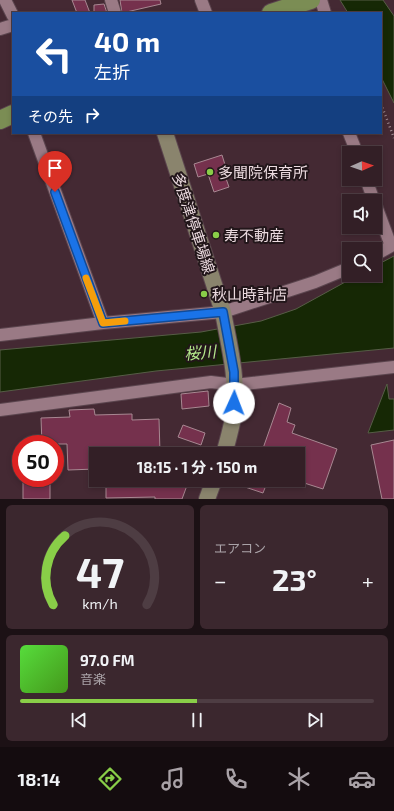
<!DOCTYPE html>
<html lang="ja">
<head>
<meta charset="utf-8">
<style>
	:root { --surface:#331f26; --page:#3b272e; --text:#f1f3f6; --muted:#a9a2a7; --line:#4e3d43; --accent:#89ce48 }
	body { margin:0; font-family:"Exo 2","Noto Sans JP",sans-serif; background:var(--page); color:var(--text); height:100vh; display:flex; flex-direction:column; font-size:15px; white-space:nowrap }
	* { box-sizing:border-box; margin:0 }
	p { font-size:13px; color:var(--muted) }
	.icon { flex:none; width:22px; height:22px; fill:none; stroke:currentColor; stroke-width:2; stroke-linecap:round; stroke-linejoin:round }
	.map { position:relative; height:499px; overflow:hidden }
	.details { display:flex; flex-direction:column; gap:6px; padding:6px; background:#1c1115; flex:1 }
	.details>* { flex:none }
	.guide { position:absolute; left:12px; top:12px; width:370px; height:122px; border-radius:0px; box-shadow:0 2px 6px #0003,0 0 0 1px var(--line); background:#1a4fa0; color:#fff; overflow:hidden }
	.needle { width:26px; rotate:88deg }
	.tools { position:absolute; left:342px; top:146px; display:grid; gap:8px }
	.tools a { display:grid; place-items:center; width:40px; height:40px; border-radius:0px; background:var(--surface); box-shadow:0 2px 6px #0003,0 0 0 1px var(--line); font-size:20px }
	.speed { position:absolute; left:12px; top:435px; display:flex; gap:8px; font-size:20px; font-weight:700; text-align:center }
	.speed>* { display:grid; place-content:center; width:52px; height:52px; border-radius:50%; background:var(--surface); box-shadow:0 2px 6px #0003,0 0 0 1px var(--line); line-height:1 }
	.speed .limit { border:6px solid #d22; background:#fff; color:#111 }
	.pin { position:absolute; display:grid; place-items:center; width:34px; height:34px; color:#fff; margin:-41px -17px; border-radius:50% 50% 50% 0; rotate:-45deg; box-shadow:0 0 4px #0007 }
	.pin .icon { rotate:45deg }
	.me { position:absolute; width:44px; margin:-22px; rotate:2deg; stroke-linejoin:round; filter:drop-shadow(0 0 3px #0008) }
	.turn { display:flex; align-items:center; gap:14px; height:84px; padding:0 16px; font-size:18px }
	.turn .icon { width:52px; height:52px; stroke-width:2.5 }
	.turn b { display:block; font-size:28px; line-height:34px }
	.then { display:flex; align-items:center; height:38px; padding:0 16px; background:#0003; gap:8px; font-size:15px }
	.big { font-size:30px; font-weight:700; line-height:1.1 }
	.details .tile { flex:1; display:flex; flex-direction:column; justify-content:center; gap:6px; min-width:0; padding:0 14px; border-radius:6px; background:var(--page) }
	.details .dial { align-items:center; gap:0 }
	.dial svg { height:104px; overflow:visible; fill:none; stroke:var(--line); stroke-width:7; stroke-linecap:round; text-anchor:middle }
	.dial text { fill:var(--text); stroke:none }
	.song { display:flex; align-items:center; gap:12px }
	.cover { width:48px; height:48px; border-radius:6px; background:linear-gradient(135deg,hsl(110 70% 55%),hsl(100 70% 35%)) }
	.played { height:4px; border-radius:2px; background:linear-gradient(90deg,var(--accent) 50%,var(--line) 50%) }
	.keys { display:flex; justify-content:space-around; direction:ltr }
	.heat { display:flex; justify-content:space-between; align-items:center; font-size:22px; direction:ltr }
	.details .tiles { flex:1; display:grid; gap:6px; grid-template-columns:1fr 1fr }
	.tile:last-child { grid-column:span 2 }
	.trip { position:absolute; left:89px; top:447px; width:216px; height:40px; border-radius:0px; background:var(--surface); box-shadow:0 2px 6px #0003,0 0 0 1px var(--line); font-weight:700; line-height:40px; text-align:center }
	.tabs { display:flex; height:64px; justify-content:space-around; align-items:center; background:#140c0f; color:var(--muted) }
	.tabs .icon { width:28px; height:28px }
	.tabs .selected { color:var(--accent) }
	.tabs b { font-size:18px; color:var(--text) }
	.map>svg:first-child { display:block }
</style>
</head>
<body>
<div class="map">
<svg width="394" height="499" viewBox="0 0 394 499">
	<rect width="100%" height="100%" fill="#442933"/>
	<path fill="#162805" stroke="#565d46" d="M340 0H383L394 16V103L381 77V13H348Z
		M394 256V348L156 371 0 392V350L201 332 261 321 296 309 358 275H375V266Z
		M387 384 389 399H394V430L368 433Z"/>
	<path fill="#75314d" stroke="#a88892" d="M72 0H85L90 13H77Z
		M120 0H160L161 4 122 13Z
		M104 4 107 13H94V5Z
		M222 155 226 168 223 170 229 187 214 192 208 174 198 177 194 164Z
		M208 391 209 406 182 409 181 394Z
		M279 403 291 408 287 422 295 425 292 433 337 449 323 489 298 481V454H261Z
		M94 409 95 415 132 414V420L159 419 160 453 96 454V469L68 470 67 444H42L41 418 70 417 69 410Z
		M183 425 205 433 201 445 178 437Z
		M394 440V499H382L371 445Z
		M23 478H50V499H23Z
		M106 480H189L182 499H155V497L106 498Z
		M230 480H268L263 493 230 482Z"/>
	<g fill="none" stroke-linecap="round" stroke-linejoin="round">
		<defs>
			<path id="street" d="M5 0 13 16
				M111 0 115 13
				M201 0 206 13
				M321 0 325 13
				M0 29 13 25
				M34 133 103 323
				M349 133 357 153
				M366 179 374 201
				M375 203 391 246 375 255
				M0 335 103 323 223 312 315 282 349 268
				M0 410 211 382 235 385 394 367"/>
			<path id="secondary" d="M165 133 223 312C229 345 238 379 234 412 232 426 228 440 224 454
				M207 499 214 480"/>
			<path id="primary" d="M271 13 311 0
				M0 120 13 114"/>
		</defs>
		<use href="#street" stroke="#5b454e" stroke-width="14"/>
		<use href="#secondary" stroke="#5b454e" stroke-width="18"/>
		<use href="#primary" stroke="#5b454e" stroke-width="20"/>
		<path stroke="#9f8a91" stroke-width="2.5" stroke-dasharray="1 3" stroke-linecap="butt" d="M381 104 394 138"/>
		<use href="#street" stroke="#9a7a85" stroke-width="12"/>
		<use href="#secondary" stroke="#8a846d" stroke-width="16"/>
		<use href="#primary" stroke="#7b8d54" stroke-width="18"/>
	</g>
	<g fill="none" stroke-linecap="round" stroke-linejoin="round">
		<defs>
			<path id="route" d="M55 192 103 323 223 312 234 372V403"/>
		</defs>
		<use href="#route" stroke="#114b97" stroke-width="10"/>
		<use href="#route" stroke="#1a73e8" stroke-width="7"/>
		<path stroke="#f59e0b" stroke-width="7" d="M86 278 103 323 125 321"/>
	</g>
	<g fill="#89ce48" stroke="#22161a" stroke-width="1.5">
		<circle cx="210" cy="172" r="4"/>
		<circle cx="216" cy="235" r="4"/>
		<circle cx="204" cy="294" r="4"/>
	</g>
	<g text-anchor="middle" dominant-baseline="central" stroke-width="4" stroke-linejoin="round" paint-order="stroke">
		<g font-size="15" fill="#ebdadf" stroke="#22161a" text-anchor="start">
			<text x="218" y="172">多聞院保育所</text>
			<text x="224" y="235">寿不動産</text>
			<text x="212" y="294">秋山時計店</text>
		</g>
		<g font-size="15" fill="#ebdadf" stroke="#22161a">
			<text transform="translate(194 223) rotate(72)">多度津停車場線</text>
		</g>
		<g font-size="16" font-style="italic" fill="#b3e78b" stroke="#22161a">
			<text transform="translate(200 352) rotate(-5)">桜川</text>
		</g>
	</g>
</svg>
<div class="tools">
<a><svg class="needle" viewBox="-14 -14 28 28"><path d="M0-13l5 13h-10z" fill="#e53935"/><path d="M0 13l5-13h-10z" fill="#a9a2a7"/></svg></a>
<a><svg class="icon" aria-label="sound" viewBox="0 0 24 24"><path d="M4 9h4l5-4v14l-5-4H4zM17 9q2 3 0 6"/></svg></a>
<a><svg class="icon" aria-label="search" viewBox="0 0 24 24"><circle cx="10" cy="10" r="6"/><path d="M15 15l6 6"/></svg></a>
</div>
<div class="speed"><div class="limit">50</div></div>
<div class="pin" style="left:55px;top:192px;background:#d93025"><svg class="icon" aria-label="arrive" viewBox="0 0 24 24"><path d="M6 21V4h12l-3 4 3 4H6"/></svg></div>
<svg class="me" style="left:234px;top:403px" viewBox="-20 -20 40 40"><circle r="19" fill="#fff"/><path d="M0-13L10 11 0 6-10 11z" fill="#1a73e8"/></svg>
<div class="trip">18:15 · 1 分 · 150 m</div>
<div class="guide">
<div class="turn"><svg class="icon" aria-label="left" viewBox="0 0 24 24"><path d="M17 20v-9H6M10 6l-5 5 5 5"/></svg><div><b>40 m</b>左折</div></div>
<div class="then">その先<svg class="icon" aria-label="right" viewBox="0 0 24 24"><path d="M7 20v-9h11M14 6l5 5-5 5"/></svg></div>
</div>
</div>
<section class="details">
<div class="tiles">
<div class="tile dial"><svg viewBox="0 0 100 80">
<path d="M14 69A42 42 0 1 1 86 69"/>
<path d="M14 69A42 42 0 0 1 23 16" stroke="#89ce48"/>
<text x="50" y="56" font-size="32" font-weight="700">47</text>
<text x="50" y="72" font-size="11">km/h</text>
</svg></div>
<div class="tile"><p>エアコン</p>
<div class="heat"><a>−</a><b class="big">23°</b><a>+</a></div>
</div>
<div class="tile">
<div class="song"><i class="cover"></i><div><b>97.0 FM</b><p>音楽</p></div></div>
<div class="played"></div>
<div class="keys"><svg class="icon" aria-label="previous" viewBox="0 0 24 24"><path d="M18 5L8 12l10 7zM5 5v14"/></svg><svg class="icon" aria-label="pause" viewBox="0 0 24 24"><path d="M8 5v14M16 5v14"/></svg><svg class="icon" aria-label="next" viewBox="0 0 24 24"><path d="M6 5l10 7-10 7zM19 5v14"/></svg></div>
</div>
</div>
</section>
<nav class="tabs">
<b>18:14</b>
<svg class="icon selected" aria-label="directions" viewBox="0 0 24 24"><path d="M12 3l9 9-9 9-9-9zM9 14v-3h6M13 9l2 2-2 2"/></svg>
<svg class="icon" aria-label="music" viewBox="0 0 24 24"><path d="M9 18V5l10-2v13"/><circle cx="6" cy="18" r="3"/><circle cx="16" cy="16" r="3"/></svg>
<svg class="icon" aria-label="phone" viewBox="0 0 24 24"><path d="M5 4h4l2 5-3 2q2 4 5 5l2-3 5 2v4C11 20 4 13 5 4z"/></svg>
<svg class="icon" aria-label="climate" viewBox="0 0 24 24"><path d="M12 3v18M4 7l16 10M4 17L20 7"/></svg>
<svg class="icon" aria-label="car" viewBox="0 0 24 24"><path d="M5 17H2v-5l4-1 3-4h7l3 4 3 1v5h-3M9 17h6M6 11h13"/><circle cx="7" cy="17" r="2"/><circle cx="17" cy="17" r="2"/></svg>
</nav>
</body>
</html>
